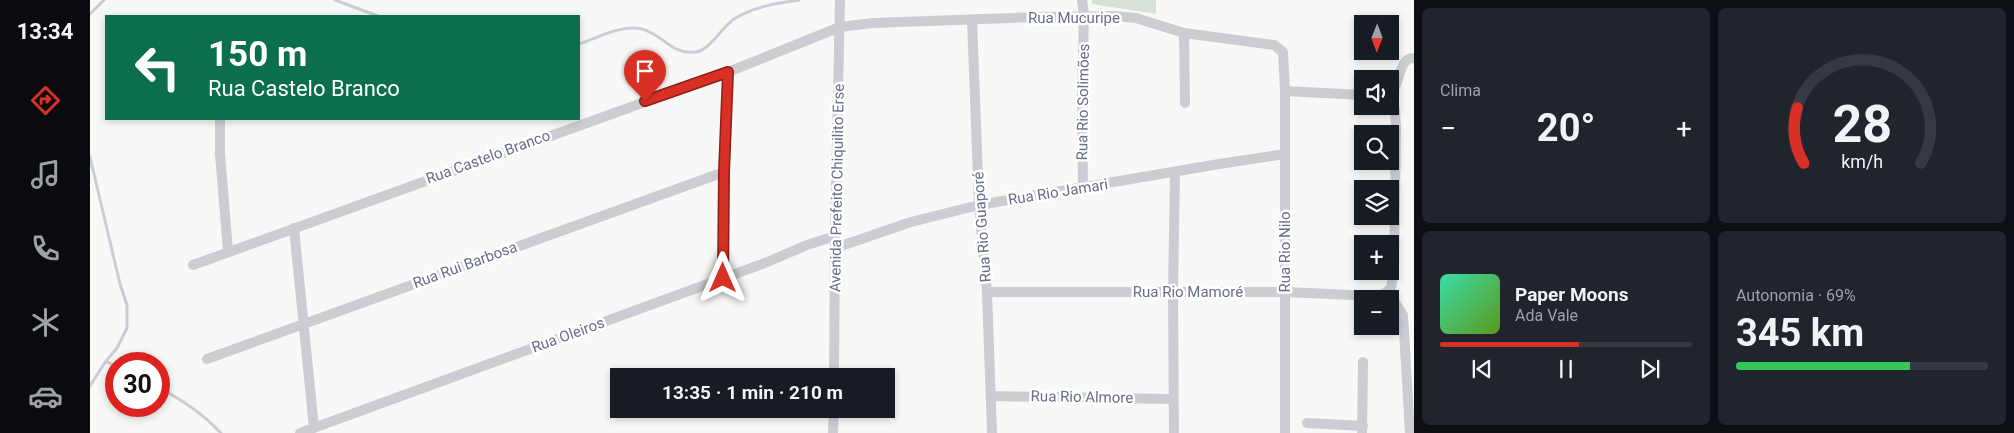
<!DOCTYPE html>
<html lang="pt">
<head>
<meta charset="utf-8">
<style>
	:root { --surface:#171b24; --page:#20242c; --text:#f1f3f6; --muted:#9ea1a6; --line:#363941; --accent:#d93025 }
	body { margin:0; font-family:Roboto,sans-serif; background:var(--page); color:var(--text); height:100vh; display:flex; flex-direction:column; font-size:19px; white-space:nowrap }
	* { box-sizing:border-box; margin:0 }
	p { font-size:16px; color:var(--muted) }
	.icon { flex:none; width:28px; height:28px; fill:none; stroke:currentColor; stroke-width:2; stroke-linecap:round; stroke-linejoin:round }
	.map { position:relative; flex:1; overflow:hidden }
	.details { display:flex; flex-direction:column; gap:8px; padding:8px; background:#0d0f14; width:600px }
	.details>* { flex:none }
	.top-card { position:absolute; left:15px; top:15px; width:475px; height:105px; border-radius:0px; box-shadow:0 2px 8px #0003; background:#0b6e4f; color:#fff; overflow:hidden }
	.needle { width:32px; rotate:181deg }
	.controls { position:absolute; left:1264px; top:15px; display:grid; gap:10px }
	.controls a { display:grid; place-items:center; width:45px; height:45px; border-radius:0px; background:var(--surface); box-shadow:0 2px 8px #0003; font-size:25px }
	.speed { position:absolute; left:15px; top:352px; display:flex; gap:10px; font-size:25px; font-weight:700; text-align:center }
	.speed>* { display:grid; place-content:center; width:65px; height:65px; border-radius:50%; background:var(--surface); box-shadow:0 2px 8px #0003; line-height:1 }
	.speed .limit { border:8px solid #d22; background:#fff; color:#111 }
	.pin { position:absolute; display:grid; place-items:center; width:42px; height:42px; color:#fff; margin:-51px -21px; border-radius:50% 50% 50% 0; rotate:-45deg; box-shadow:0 0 5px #0007 }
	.pin .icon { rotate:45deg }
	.me { position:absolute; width:55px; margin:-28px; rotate:0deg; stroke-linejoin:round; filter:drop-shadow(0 0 4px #0008) }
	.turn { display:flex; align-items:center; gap:18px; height:105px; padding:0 20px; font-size:22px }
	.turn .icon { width:65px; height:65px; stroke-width:2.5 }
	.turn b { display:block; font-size:35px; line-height:42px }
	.big { font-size:38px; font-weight:700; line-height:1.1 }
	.details .card { flex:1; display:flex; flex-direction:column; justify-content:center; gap:8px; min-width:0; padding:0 18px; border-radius:8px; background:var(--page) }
	.details .dial { align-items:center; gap:0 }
	.dial svg { height:130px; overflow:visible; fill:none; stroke:var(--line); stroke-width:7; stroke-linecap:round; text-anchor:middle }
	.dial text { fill:var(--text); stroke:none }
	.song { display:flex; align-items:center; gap:15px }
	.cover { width:60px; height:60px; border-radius:8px; background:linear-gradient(135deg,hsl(160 70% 55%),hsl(90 70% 35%)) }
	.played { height:5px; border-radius:2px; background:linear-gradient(90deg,var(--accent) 55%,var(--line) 55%) }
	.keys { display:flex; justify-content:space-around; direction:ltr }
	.heat { display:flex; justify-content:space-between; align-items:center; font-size:28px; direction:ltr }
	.charge { height:8px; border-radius:4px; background:linear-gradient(90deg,#34c759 69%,var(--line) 0) }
	.details .tiles { flex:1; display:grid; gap:8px; grid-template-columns:repeat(2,1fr) }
	.trip { position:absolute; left:520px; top:368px; width:285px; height:50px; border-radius:0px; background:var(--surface); box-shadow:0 2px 8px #0003; font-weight:700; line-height:50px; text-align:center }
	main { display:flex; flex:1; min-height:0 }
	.menu { display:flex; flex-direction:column; width:90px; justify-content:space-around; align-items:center; background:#090b0e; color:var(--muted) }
	.menu .icon { width:35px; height:35px }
	.menu .on { color:var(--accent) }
	.menu b { font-size:22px; color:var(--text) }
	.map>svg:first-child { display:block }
</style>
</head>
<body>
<main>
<nav class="menu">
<b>13:34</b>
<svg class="icon on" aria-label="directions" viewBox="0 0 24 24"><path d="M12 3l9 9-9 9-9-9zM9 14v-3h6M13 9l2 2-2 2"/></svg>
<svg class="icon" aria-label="music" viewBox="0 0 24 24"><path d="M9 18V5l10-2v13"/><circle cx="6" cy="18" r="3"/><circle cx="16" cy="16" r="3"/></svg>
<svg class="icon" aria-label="phone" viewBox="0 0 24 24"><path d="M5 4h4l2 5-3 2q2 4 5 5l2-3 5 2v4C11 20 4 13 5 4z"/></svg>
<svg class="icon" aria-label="climate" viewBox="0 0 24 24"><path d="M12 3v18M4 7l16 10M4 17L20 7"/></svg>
<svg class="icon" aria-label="car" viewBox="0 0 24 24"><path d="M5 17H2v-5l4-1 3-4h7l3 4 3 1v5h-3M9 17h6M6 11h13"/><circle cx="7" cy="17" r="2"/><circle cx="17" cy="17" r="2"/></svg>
</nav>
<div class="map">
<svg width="1324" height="433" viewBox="0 0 1324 433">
	<rect width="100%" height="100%" fill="#f8f9f6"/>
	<path fill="#d8e1d7" d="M1002 0H1066V14L1002 4Z"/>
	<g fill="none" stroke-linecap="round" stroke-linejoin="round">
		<path stroke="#c9ced6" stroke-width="3" d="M245 0 288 16
			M0 14 14 0
			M489 44C507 38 532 24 552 29 574 35 581 55 606 52 620 50 632 27 644 19 663 7 687 3 709 0
			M0 157 30 284 37 305V328L27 348 16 361 0 386
			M16 361 26 367
			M69 388C91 399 114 415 131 433"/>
		<path stroke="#cccdd2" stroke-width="10" d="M992 0 994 15 992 96 993 188
			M882 20 889 205 897 292 902 433
			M1094 33 1095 103
			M1195 91 1272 95
			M1300 95C1311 84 1308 57 1324 58
			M130 119V154L138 251
			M204 228 224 428
			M745 248 821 222 889 205 1129 164 1195 154
			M103 265 638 72 750 27 783 23 948 17 1025 16 1046 18 1094 33 1184 45 1193 52 1195 91V433
			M633 278 634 172 638 72
			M897 292H1196L1284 296 1294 294 1301 288 1304 271 1306 127 1305 110 1300 100
			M1298 292 1313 315 1320 433
			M117 359 634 172
			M744 376 745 236 750 0
			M901 396 1083 399
			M1217 423 1273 426
			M210 433 675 263 717 245 745 236
			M743 433 744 409
			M1084 433 1083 293 1085 172
			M1272 433 1273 362"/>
	</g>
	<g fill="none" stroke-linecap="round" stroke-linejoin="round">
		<defs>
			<path id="route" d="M555 101 638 72 634 172 633 278"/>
		</defs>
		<use href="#route" stroke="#8d1f18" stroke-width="12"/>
		<use href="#route" stroke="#d93025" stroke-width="9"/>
	</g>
	<g text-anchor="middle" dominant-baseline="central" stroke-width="5" stroke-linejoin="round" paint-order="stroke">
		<g font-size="15" fill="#666e89" stroke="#fff">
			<text x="984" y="18">Rua Mucuripe</text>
			<text transform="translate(993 102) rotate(-89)">Rua Rio Solimões</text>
			<text transform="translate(398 157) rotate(-20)">Rua Castelo Branco</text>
			<text transform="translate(747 188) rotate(-89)">Avenida Prefeito Chiquilito Erse</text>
			<text transform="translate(968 192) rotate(-9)">Rua Rio Jamari</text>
			<text transform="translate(892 227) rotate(-94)">Rua Rio Guaporé</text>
			<text transform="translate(1195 252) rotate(-90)">Rua Rio Nilo</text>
			<text transform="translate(375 265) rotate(-20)">Rua Rui Barbosa</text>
			<text x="1098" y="292">Rua Rio Mamoré</text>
			<text transform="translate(478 335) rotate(-20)">Rua Oleiros</text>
			<text transform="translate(992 397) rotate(1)">Rua Rio Almore</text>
		</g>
	</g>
</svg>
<div class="controls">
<a><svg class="needle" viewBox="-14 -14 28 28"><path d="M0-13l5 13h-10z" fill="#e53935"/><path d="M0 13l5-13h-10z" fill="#9ea1a6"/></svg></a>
<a><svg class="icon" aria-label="sound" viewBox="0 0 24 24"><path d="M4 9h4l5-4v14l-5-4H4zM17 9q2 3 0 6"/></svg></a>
<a><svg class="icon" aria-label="search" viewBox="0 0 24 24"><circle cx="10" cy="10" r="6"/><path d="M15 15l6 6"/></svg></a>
<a><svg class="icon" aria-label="layers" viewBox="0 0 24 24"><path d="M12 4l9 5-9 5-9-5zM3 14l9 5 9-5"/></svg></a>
<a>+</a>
<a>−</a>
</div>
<div class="speed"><div class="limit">30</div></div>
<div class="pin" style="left:555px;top:101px;background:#d93025"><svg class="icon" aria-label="arrive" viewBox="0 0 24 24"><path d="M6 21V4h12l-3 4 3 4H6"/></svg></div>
<svg class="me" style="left:633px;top:278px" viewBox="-20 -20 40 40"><path d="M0-17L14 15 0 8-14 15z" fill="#d93025" stroke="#fff" stroke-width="4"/></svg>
<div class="trip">13:35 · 1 min · 210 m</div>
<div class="top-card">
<div class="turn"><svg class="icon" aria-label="left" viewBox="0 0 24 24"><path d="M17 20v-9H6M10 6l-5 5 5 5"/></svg><div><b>150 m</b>Rua Castelo Branco</div></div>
</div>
</div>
<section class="details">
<div class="tiles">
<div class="card"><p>Clima</p>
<div class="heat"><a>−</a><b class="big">20°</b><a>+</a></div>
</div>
<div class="card dial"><svg viewBox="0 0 100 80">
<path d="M14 69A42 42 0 1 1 86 69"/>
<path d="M14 69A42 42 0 0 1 10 35" stroke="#d93025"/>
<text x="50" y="56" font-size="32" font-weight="700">28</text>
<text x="50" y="72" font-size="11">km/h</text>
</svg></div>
<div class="card">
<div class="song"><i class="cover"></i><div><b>Paper Moons</b><p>Ada Vale</p></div></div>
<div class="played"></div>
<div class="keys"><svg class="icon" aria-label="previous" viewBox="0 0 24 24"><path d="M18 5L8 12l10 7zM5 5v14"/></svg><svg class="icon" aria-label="pause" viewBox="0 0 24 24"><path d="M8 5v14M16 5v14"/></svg><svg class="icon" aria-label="next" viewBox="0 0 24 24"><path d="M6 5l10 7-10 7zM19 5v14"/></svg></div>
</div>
<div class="card"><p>Autonomia · 69%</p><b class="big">345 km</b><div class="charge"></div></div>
</div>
</section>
</main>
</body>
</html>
